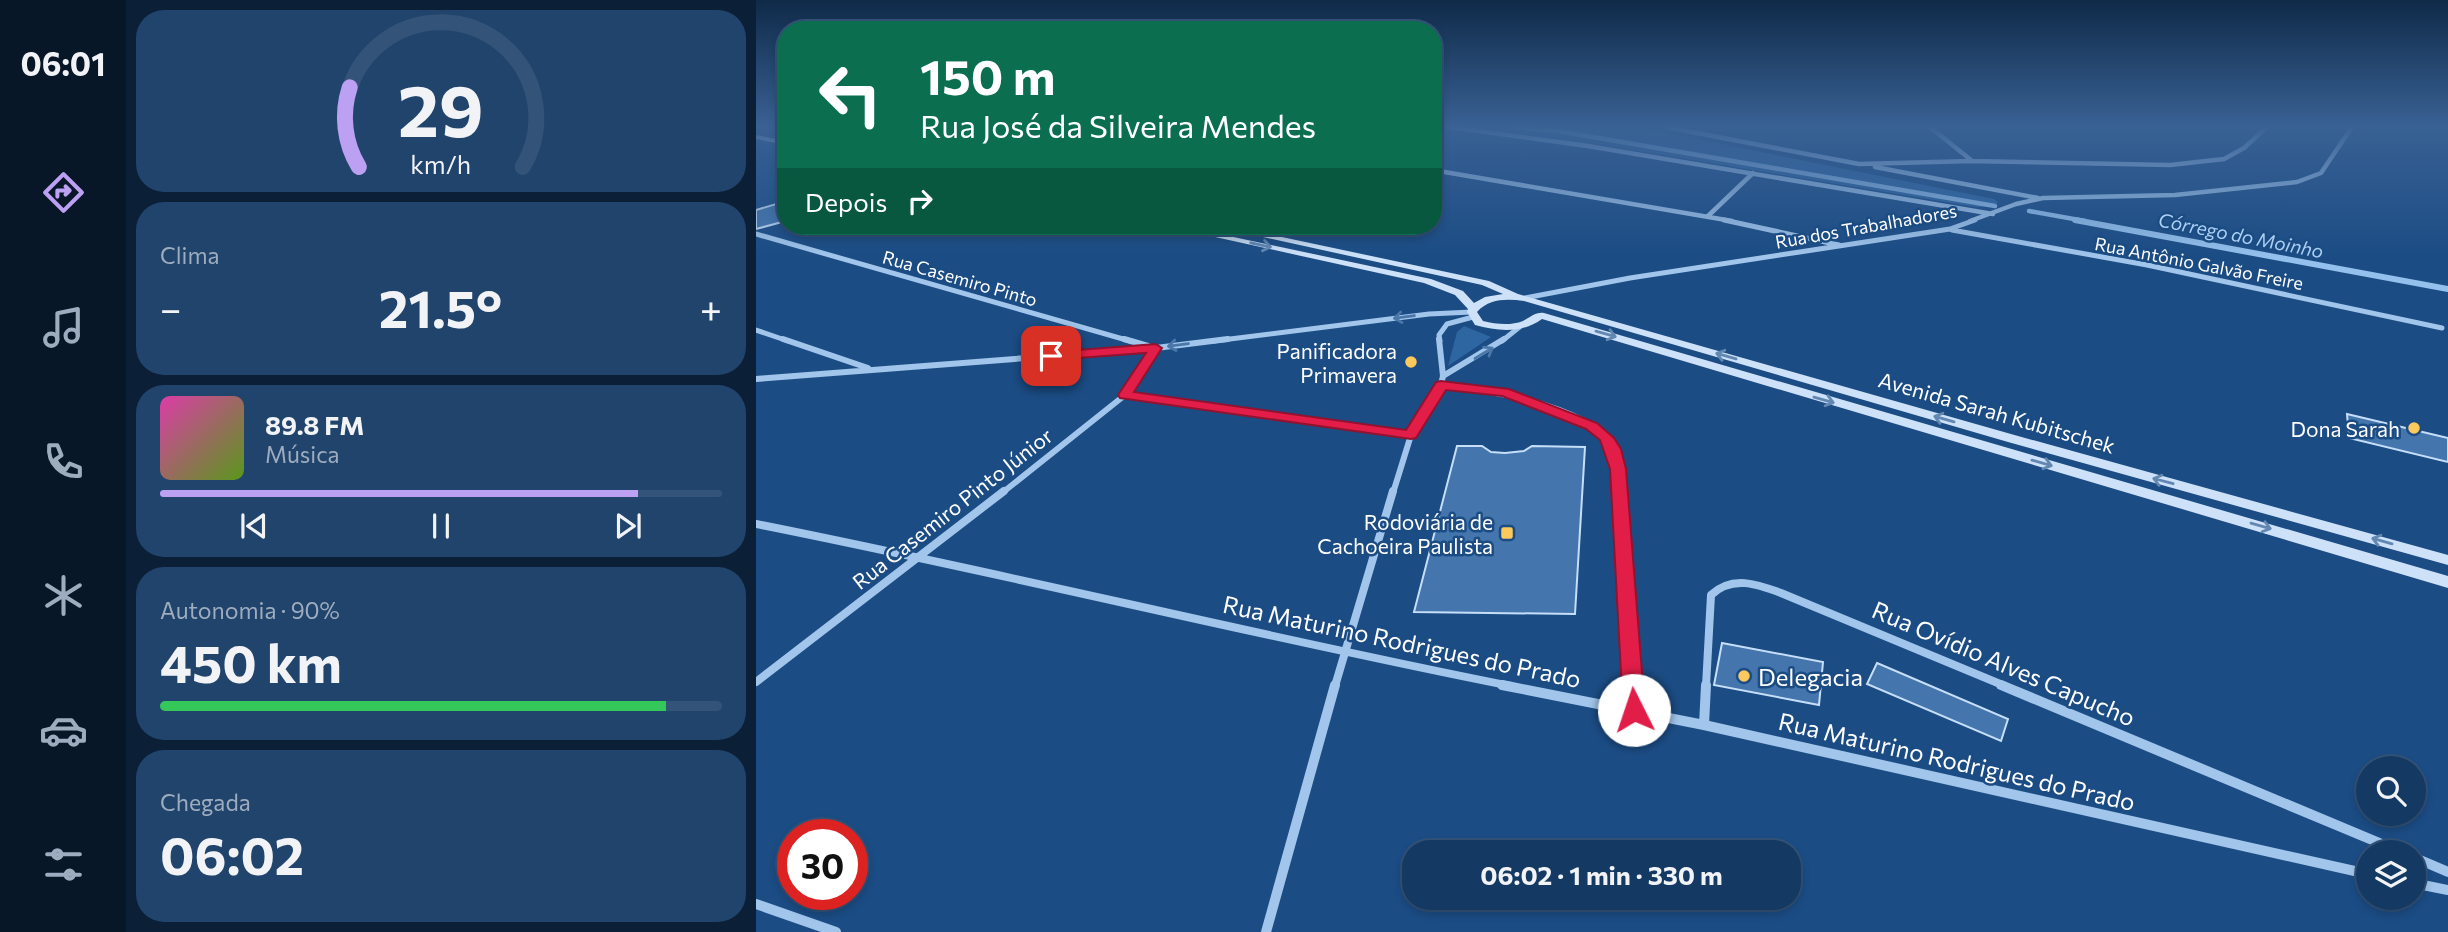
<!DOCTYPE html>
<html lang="pt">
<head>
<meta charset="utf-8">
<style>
	:root { --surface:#143963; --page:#21446c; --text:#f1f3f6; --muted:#9dacbe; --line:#335378; --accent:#bca0f2 }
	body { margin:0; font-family:Commissioner,sans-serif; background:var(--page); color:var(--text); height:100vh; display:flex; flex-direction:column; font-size:26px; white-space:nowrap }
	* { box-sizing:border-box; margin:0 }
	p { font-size:23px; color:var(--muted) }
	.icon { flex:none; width:38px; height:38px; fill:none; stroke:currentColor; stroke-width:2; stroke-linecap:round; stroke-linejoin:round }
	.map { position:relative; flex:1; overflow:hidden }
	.drawer { display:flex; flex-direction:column; gap:10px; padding:10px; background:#0b1f36; width:630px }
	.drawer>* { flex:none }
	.hud { position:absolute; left:21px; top:21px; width:665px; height:214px; border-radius:28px; box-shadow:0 4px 10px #0003,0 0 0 2px var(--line); background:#0b6e4f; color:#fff; overflow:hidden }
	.tools { position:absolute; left:1600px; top:756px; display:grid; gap:14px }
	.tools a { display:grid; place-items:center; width:70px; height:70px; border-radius:50%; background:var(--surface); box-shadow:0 4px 10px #0003,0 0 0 2px var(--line); font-size:35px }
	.speed { position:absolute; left:21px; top:819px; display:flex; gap:14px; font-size:35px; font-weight:700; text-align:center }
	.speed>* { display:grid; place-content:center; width:91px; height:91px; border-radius:50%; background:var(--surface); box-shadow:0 4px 10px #0003,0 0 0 2px var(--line); line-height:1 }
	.speed .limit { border:10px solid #d22; background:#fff; color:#111 }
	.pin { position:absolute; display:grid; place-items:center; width:60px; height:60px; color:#fff; margin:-30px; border-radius:14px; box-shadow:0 4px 10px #0006 }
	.me { position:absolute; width:77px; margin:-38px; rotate:356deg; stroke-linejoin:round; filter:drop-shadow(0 0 5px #0008) }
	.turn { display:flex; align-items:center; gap:24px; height:147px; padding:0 28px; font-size:32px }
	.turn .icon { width:91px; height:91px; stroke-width:2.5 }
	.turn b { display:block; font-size:49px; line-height:60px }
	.then { display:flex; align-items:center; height:66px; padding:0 28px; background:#0003; gap:14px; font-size:26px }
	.big { font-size:52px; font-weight:700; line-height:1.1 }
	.drawer .card { flex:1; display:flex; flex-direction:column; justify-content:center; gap:10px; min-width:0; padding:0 24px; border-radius:28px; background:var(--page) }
	.drawer .dial { align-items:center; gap:0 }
	.dial svg { height:182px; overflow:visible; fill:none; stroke:var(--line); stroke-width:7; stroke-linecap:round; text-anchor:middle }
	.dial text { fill:var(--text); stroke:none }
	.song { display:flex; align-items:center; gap:21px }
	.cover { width:84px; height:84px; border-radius:10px; background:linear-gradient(135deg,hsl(320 70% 55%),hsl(90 70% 35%)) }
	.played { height:7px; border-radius:4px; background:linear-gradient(90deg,var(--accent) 85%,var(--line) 85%) }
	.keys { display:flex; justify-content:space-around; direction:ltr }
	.heat { display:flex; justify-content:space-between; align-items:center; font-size:38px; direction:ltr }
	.charge { height:10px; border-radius:5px; background:linear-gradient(90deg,#34c759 90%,var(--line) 0) }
	.trip { position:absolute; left:646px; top:840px; width:399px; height:70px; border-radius:28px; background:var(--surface); box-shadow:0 4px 10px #0003,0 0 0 2px var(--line); font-weight:700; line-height:70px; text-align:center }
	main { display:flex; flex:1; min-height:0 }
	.tab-bar { display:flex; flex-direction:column; width:126px; justify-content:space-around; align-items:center; background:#081728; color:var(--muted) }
	.tab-bar .icon { width:49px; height:49px }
	.tab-bar .active { color:var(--accent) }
	.tab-bar b { font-size:32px; color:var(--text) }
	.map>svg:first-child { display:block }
</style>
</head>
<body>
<main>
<nav class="tab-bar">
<b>06:01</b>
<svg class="icon active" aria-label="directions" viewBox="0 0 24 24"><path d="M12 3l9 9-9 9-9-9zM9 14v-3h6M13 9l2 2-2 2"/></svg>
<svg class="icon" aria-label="music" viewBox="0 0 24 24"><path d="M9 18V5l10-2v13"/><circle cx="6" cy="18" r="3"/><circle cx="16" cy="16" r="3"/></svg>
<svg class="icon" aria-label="phone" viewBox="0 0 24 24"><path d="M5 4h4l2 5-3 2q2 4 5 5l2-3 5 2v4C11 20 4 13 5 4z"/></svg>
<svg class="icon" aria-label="climate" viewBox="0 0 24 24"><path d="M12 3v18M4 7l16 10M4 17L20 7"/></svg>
<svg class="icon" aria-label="car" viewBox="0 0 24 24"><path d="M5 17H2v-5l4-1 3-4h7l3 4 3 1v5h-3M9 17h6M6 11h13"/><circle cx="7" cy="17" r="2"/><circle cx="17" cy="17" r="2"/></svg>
<svg class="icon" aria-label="filters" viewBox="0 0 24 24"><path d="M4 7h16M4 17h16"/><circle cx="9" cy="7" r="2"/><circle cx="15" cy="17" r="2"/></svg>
</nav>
<section class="drawer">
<div class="card dial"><svg viewBox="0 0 100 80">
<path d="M14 69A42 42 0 1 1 86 69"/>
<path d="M14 69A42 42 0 0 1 10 34" stroke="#bca0f2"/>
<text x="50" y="56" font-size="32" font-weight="700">29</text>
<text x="50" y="72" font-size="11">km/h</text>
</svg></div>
<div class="card"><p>Clima</p>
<div class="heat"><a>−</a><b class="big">21.5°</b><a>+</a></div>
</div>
<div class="card">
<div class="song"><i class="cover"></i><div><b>89.8 FM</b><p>Música</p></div></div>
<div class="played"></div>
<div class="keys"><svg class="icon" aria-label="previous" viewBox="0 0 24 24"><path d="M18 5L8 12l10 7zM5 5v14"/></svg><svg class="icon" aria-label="pause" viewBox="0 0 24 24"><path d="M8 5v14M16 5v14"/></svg><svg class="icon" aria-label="next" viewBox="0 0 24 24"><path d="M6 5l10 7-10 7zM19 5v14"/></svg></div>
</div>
<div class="card"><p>Autonomia · 90%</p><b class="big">450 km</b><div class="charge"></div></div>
<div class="card"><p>Chegada</p><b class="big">06:02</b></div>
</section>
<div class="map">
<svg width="1692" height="932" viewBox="0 0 1692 932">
	<rect width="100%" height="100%" fill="#1b4c84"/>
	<path fill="#2e66a2" d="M712 127H881L1238 199 1242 202 1237 207H1220L840 144Z
		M708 326 735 337 692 366 701 332Z"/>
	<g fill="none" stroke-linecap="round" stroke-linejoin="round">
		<path stroke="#94c0ed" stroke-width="4.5" d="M756 127 802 131 1239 206
			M1273 211 1329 221"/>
		<path stroke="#94c0ed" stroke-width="6" d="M1319 220 1692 289"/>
	</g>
	<path fill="#4476ad" stroke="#c6def8" stroke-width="2" d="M30 201V221L0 229V210Z
		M1591 414 1692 438V462L1593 438Z
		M701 446H726L735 452 749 453 768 451 776 446 829 447 819 614 658 612Z
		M966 643 1067 662 1063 705 958 685Z
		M1121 663 1252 719 1245 741 1111 684Z"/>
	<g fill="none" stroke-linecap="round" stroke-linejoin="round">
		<path stroke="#a1c5eb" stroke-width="4.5" d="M693 127 832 146 1237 214
			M910 127 1103 164 1215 161 1414 165 1468 159 1488 148 1511 127
			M1174 127 1215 160
			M677 128 680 127
			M1119 167 1282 198
			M677 170 976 221
			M952 216 997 173
			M1214 221 1260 204 1287 198 1419 195 1541 182 1565 173 1596 127"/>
		<path stroke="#a1c5eb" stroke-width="5" d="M968 220 1083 245
			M1196 230 1391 265 1686 328
			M0 234 374 341
			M769 298 874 278 1194 229 1219 220
			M0 330 32 341
			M458 341 673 314 716 312
			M684 341 683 335 691 324 717 317
			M746 341 766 325"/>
		<path stroke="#a1c5eb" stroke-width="6" d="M27 339 112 368
			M368 339 392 346
			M687 376 748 339
			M0 379 400 348 472 339
			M685 385C727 389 826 405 852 441 862 455 862 476 864 493
			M369 395 655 435
			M246 493 369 395 400 348
			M637 493 655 435 685 385 687 376 683 339"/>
		<path stroke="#a1c5eb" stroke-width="8" d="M863 491 876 686
			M0 524C252 574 502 636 755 686
			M0 682 248 491
			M579 686 637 491
			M950 686 955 595C976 575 1001 584 1025 593L1249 686"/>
		<path stroke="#a1c5eb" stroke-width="10" d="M746 685 948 725 1612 874
			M876 685 878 710
			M1245 685 1645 852
			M948 725 950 685
			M1657 857 1692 872
			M1657 883 1692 890
			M0 904 80 932
			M510 932 579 685"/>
		<path fill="#cde1f8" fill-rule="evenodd" d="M0 135 30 141V145L0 139Z
			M409 226H426L675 279 707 291 718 303 729 297 747 294 726 285 457 226H474L733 281 762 294 1262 436 1692 555V565L1252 442 768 301C751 299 734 298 721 312L727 321C740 324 754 326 767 321 775 317 779 312 788 313L1692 576V588L786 319C765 334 742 331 719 325L711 312 712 309 699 295 668 283Z"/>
	</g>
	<defs><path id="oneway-shaft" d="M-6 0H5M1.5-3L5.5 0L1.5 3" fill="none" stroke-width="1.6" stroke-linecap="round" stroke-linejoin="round" transform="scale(1.75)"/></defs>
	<g stroke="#6288b2">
		<use href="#oneway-shaft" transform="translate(505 245) rotate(12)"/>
		<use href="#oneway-shaft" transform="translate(850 334) rotate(16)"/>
		<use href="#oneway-shaft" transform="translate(970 356) rotate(-164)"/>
		<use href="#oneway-shaft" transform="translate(1068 400) rotate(16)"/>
		<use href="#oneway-shaft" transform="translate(1188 419) rotate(-164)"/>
		<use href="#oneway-shaft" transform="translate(1286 463) rotate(16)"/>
		<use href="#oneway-shaft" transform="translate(1407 481) rotate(-165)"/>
		<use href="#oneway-shaft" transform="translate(1505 526) rotate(16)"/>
		<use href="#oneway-shaft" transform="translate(1626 541) rotate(-164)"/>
	</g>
	<g stroke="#4a76a8">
		<use href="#oneway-shaft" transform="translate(648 317) rotate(173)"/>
		<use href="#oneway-shaft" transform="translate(422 345) rotate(173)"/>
		<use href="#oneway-shaft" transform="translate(728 353) rotate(-31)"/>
	</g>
	<linearGradient id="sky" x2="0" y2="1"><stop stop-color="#0f2a49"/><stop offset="0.49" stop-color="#396194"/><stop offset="1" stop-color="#396194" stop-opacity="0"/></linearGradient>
	<rect width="1692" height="257" fill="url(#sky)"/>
	<path fill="#e11d48" stroke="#92132f" stroke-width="2" d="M400 344 406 348 378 392 650 430 680 382 685 381 753 389 841 423 858 438 865 449 870 469 889 710 885 716 878 718 870 716 867 710 854 469 844 440 830 429 746 396 690 390 660 438 655 439 364 398 362 395 390 353 295 360 289 356 295 352Z"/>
	<g fill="#fcc95d" stroke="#1b4c84" stroke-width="2.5">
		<circle cx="655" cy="362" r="7"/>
		<circle cx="1658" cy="428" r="7"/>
		<rect x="744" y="526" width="14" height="14" rx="3.5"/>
		<circle cx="988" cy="676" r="7"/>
	</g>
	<g text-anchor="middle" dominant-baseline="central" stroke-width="5" stroke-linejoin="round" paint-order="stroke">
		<g font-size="18" fill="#fff" stroke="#1b4c84">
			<text transform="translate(1110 226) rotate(-10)">Rua dos Trabalhadores</text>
			<text transform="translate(1443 263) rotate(11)">Rua Antônio Galvão Freire</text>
			<text transform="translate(204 278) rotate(16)">Rua Casemiro Pinto</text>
		</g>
		<g font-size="19" font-style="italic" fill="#accff3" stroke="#1b4c84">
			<text transform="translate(1485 235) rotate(11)">Córrego do Moinho</text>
		</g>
		<g font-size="21" fill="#fff" stroke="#1b4c84" text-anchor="end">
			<text x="641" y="350">Panificadora<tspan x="641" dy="24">Primavera</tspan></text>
			<text x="1644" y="428">Dona Sarah</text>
			<text x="737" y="521">Rodoviária de<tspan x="737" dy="24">Cachoeira Paulista</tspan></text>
		</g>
		<g font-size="21" fill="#fff" stroke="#1b4c84">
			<text transform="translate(1241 412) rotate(16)">Avenida Sarah Kubitschek</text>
			<text transform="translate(196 508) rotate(-38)">Rua Casemiro Pinto Júnior</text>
		</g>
		<g font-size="24" fill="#fff" stroke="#1b4c84">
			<text transform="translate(646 641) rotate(12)">Rua Maturino Rodrigues do Prado</text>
			<text transform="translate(1248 663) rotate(23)">Rua Ovídio Alves Capucho</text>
			<text transform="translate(1201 761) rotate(13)">Rua Maturino Rodrigues do Prado</text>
		</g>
		<g font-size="24" fill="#fff" stroke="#1b4c84" text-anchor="start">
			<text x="1002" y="676">Delegacia</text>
		</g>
	</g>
</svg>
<div class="tools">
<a><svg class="icon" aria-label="search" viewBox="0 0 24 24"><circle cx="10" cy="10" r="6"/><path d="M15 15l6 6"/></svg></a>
<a><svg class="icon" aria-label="layers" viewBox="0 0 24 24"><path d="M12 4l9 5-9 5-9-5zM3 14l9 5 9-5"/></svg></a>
</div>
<div class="speed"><div class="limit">30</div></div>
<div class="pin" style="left:295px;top:356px;background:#d93025"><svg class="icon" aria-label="arrive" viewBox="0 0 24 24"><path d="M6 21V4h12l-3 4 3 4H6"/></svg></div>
<svg class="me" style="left:878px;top:710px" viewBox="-20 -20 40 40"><circle r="19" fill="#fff"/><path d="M0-13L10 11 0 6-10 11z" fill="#e11d48"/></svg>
<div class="trip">06:02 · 1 min · 330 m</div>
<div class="hud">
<div class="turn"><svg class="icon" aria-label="left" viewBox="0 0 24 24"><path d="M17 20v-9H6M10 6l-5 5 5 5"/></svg><div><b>150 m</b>Rua José da Silveira Mendes</div></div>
<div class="then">Depois<svg class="icon" aria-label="right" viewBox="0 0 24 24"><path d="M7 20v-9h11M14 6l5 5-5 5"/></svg></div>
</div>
</div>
</main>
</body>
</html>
